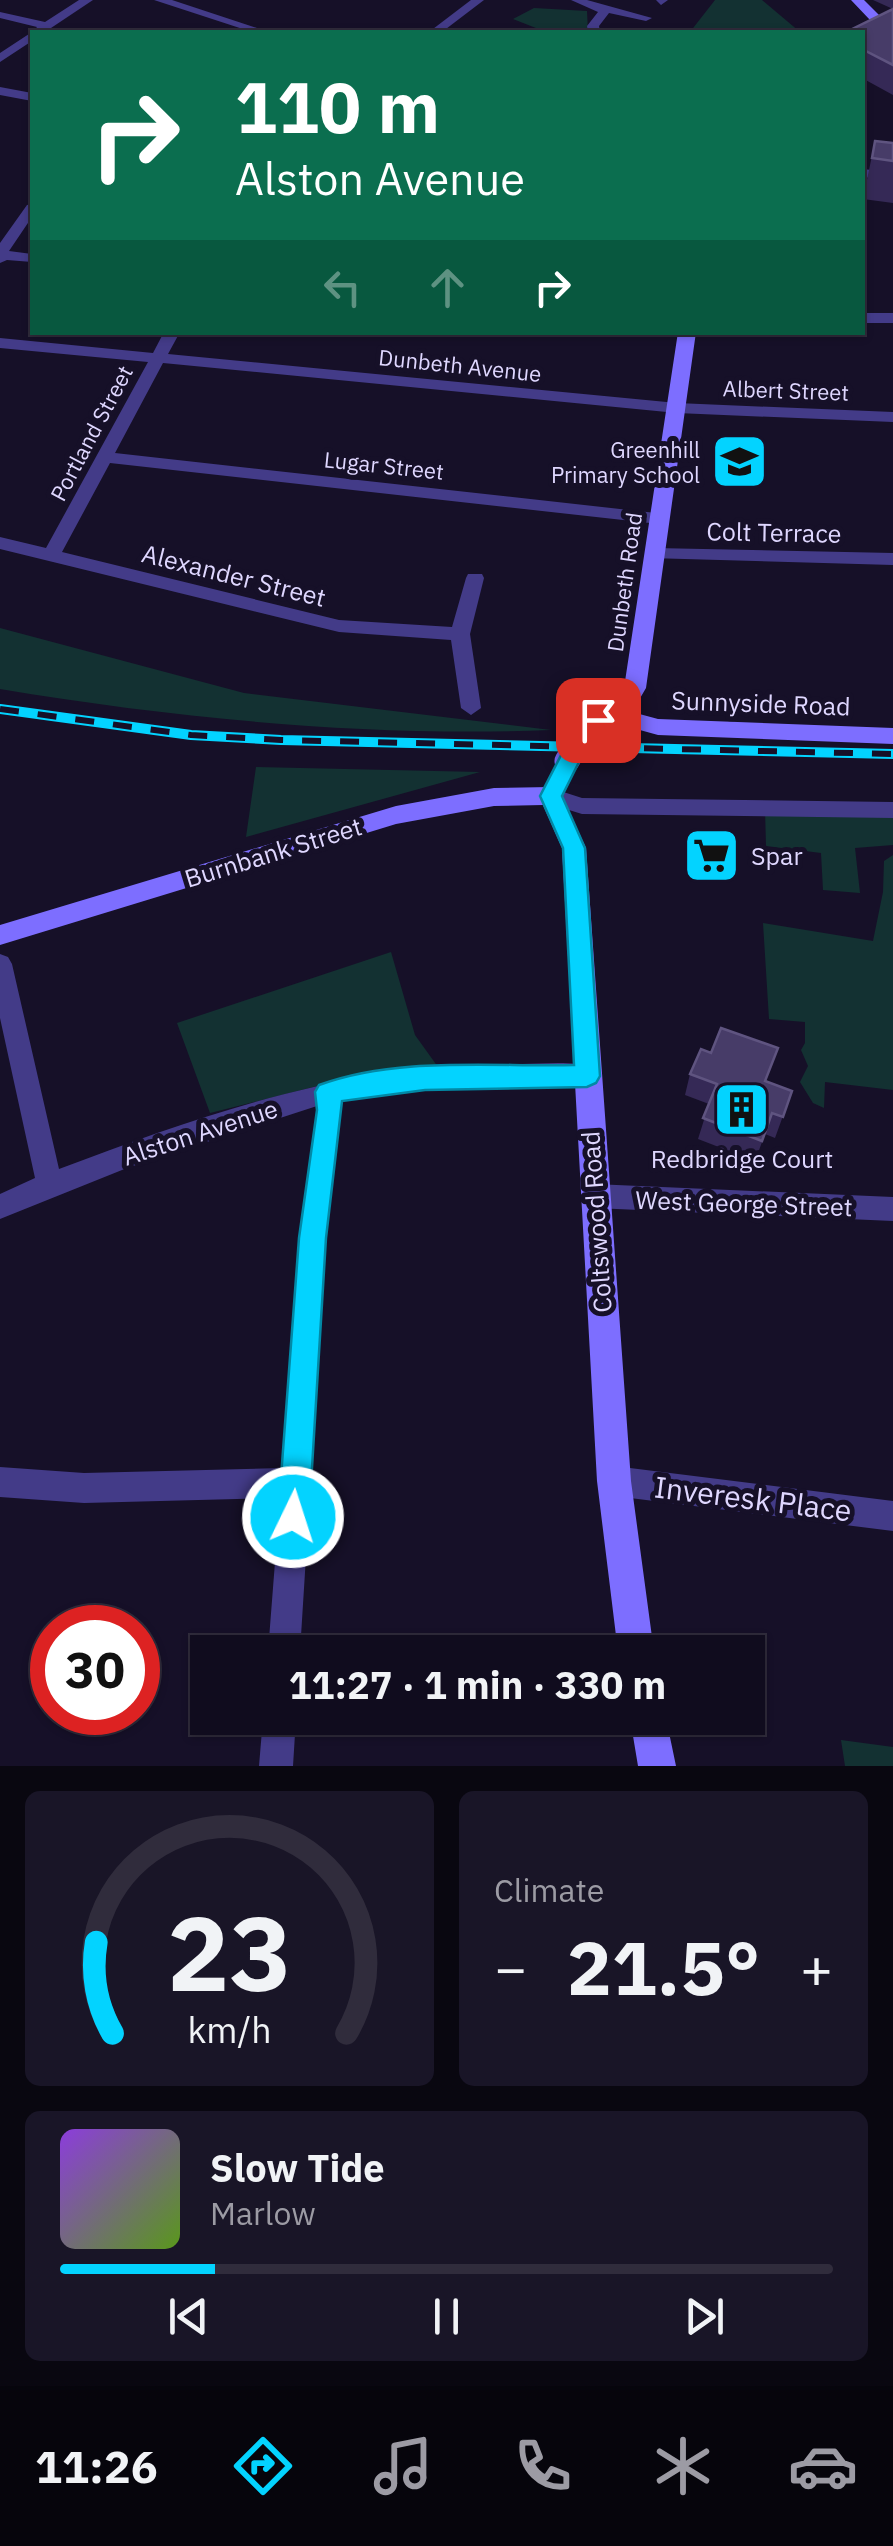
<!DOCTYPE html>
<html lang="en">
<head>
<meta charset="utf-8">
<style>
	:root { --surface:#100c1e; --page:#191527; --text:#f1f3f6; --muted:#9c9ba4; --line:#302c3c; --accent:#03d3ff }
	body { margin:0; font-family:"IBM Plex Sans",sans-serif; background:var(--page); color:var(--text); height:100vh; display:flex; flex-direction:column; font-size:38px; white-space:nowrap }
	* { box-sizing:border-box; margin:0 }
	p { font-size:32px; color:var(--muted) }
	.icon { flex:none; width:55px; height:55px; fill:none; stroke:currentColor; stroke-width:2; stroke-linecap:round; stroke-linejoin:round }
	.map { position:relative; height:1766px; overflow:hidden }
	.drawer { display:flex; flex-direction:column; gap:25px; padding:25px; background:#090710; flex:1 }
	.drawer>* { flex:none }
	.guide { position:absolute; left:30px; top:30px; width:835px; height:305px; border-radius:0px; box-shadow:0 2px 8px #0004,0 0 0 2px var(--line); background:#0b6e4f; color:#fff; overflow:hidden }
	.speed { position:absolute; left:30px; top:1605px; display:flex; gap:20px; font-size:50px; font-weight:700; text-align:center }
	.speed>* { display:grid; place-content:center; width:130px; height:130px; border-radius:50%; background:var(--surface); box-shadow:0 2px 8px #0004,0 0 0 2px var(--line); line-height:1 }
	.speed .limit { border:15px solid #d22; background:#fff; color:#111 }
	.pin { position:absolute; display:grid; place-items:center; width:85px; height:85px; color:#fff; margin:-42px; border-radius:20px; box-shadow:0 5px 15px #0006 }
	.me { position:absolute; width:110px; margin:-55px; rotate:4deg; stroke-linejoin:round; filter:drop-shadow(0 0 8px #0008) }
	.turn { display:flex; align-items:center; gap:35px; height:210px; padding:0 40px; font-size:45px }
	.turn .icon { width:130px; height:130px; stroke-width:2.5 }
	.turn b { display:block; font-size:70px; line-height:85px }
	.lanes { display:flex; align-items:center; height:95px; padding:0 40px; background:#0003; justify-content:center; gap:50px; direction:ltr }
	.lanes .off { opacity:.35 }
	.big { font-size:75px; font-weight:800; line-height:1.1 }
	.drawer .card { flex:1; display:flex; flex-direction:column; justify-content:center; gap:15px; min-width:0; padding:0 35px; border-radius:15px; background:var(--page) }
	.drawer .dial { align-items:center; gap:0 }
	.dial svg { height:260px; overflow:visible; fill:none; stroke:var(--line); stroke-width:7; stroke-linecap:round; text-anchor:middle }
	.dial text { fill:var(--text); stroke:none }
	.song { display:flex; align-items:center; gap:30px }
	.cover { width:120px; height:120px; border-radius:15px; background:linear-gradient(135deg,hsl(270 70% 55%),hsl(90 70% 35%)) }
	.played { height:10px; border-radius:5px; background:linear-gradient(90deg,var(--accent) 20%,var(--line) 20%) }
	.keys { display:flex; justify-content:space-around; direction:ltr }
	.heat { display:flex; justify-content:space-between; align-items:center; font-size:55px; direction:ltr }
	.drawer .tiles { flex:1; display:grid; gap:25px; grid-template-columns:1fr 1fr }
	.card:last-child { grid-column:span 2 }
	.trip { position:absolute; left:190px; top:1635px; width:575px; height:100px; border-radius:0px; background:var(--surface); box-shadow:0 2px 8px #0004,0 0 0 2px var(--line); font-weight:800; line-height:100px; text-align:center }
	.tabs { display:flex; height:160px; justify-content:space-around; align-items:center; background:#06050c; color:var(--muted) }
	.tabs .icon { width:70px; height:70px }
	.tabs .active { color:var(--accent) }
	.tabs b { font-size:45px; color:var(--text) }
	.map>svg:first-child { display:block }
</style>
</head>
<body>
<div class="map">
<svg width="893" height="1766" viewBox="0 0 893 1766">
	<rect width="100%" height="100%" fill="#161028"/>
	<path fill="#133132" d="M715 0H762L800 32H690Z
		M534 8 587 11 588 32H546L513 19Z
		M0 628 244 693 551 730C367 737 181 719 0 689Z
		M256 767 480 772 246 837Z
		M765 809 893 810V845L855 848 860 893 823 890 821 853 766 846Z
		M893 855V1090L825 1082 824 1108 813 1103 800 1082 808 1066 801 1050 805 1043V1022L769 1019 763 923 873 941 883 892 884 861Z
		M391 952 415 1035 438 1067 377 1071 210 1113 177 1023Z
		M841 1740 893 1747V1766H845Z"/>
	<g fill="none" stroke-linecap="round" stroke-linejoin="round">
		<path fill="#433b88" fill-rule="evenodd" d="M79 0H93L45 32 32 33 37 27 0 18V12L45 22Z
			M154 0H172L269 32H252Z
			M471 0H484L442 32H429Z
			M571 0H587L652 18 646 21 609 13 599 26 600 32H588L587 26 598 12Z
			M656 0H668L661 5Z
			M32 32V41L0 62V53Z
			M0 87 32 93V101L0 95Z
			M862 169 893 172V180L862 177Z
			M32 204V217L9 251 32 254V262L7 260 0 263V243L27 205Z
			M862 313H893V323H862Z
			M164 332H180L168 354 677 403 893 412V422L677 413 163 363 115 453 665 514 668 518 659 524 110 463 62 552 339 620 452 627 466 578 468 574H482L484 578 470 634 481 708 471 715 461 708 451 640 339 632 0 549V537L46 548 148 362 0 348V338L153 353Z
			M655 548 893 553V565L649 558 646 554Z
			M551 788 582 798 893 802V818L582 814 543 802 540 796Z
			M0 954 8 957 12 964 59 1169C212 1111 354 1062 520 1064 543 1064 573 1060 596 1068L599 1076 596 1084 587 1087H427L342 1101 326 1238 300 1652H268L280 1498 84 1503 0 1497V1467L84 1473 282 1468 300 1238 317 1106 127 1168 0 1219V1194L35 1178 0 1018Z
			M594 1184 893 1197V1221L594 1208 585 1205 581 1196 585 1187Z
			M614 1466 893 1501V1531L614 1496 603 1492 599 1481 603 1470Z
			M263 1718H296L293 1766H259Z"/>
		<path fill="#7d6eff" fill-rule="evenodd" d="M851 0H864L883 19C881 30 874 38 862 41L860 32 869 26 870 20Z
			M678 332H696L646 688 632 712 658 719 893 728V744L658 735 618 724 605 727 584 740 573 732 590 714 611 710 624 688Z
			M551 787 559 790 586 848 631 1481 654 1652H618L597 1481 562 848 543 805 494 806 396 824 0 945V925L396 806 494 788Z
			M630 1718H666L676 1766H638Z"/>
		<defs>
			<path id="rail" d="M0 709 191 735 281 740 893 754"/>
		</defs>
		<use href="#rail" stroke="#03d3ff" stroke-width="10"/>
		<use href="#rail" stroke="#161028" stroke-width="6" stroke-dasharray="19" stroke-linecap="butt"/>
		<path stroke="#7d6eff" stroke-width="25" d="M567 761 584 732"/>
	</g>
	<path fill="#352956" d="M873 0H893V95L862 78V32L893 9Z
		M875 141 893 143V203L863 199Z
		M690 1074 766 1082 792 1091 775 1138 765 1134 755 1161 698 1139 709 1104 685 1095Z"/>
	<path fill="#473c68" stroke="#5f5480" stroke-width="2.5" d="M893 9V65L862 49V32H846Z
		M875 141 893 143V161L872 158Z
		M721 1028 778 1048 765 1081 792 1091 783 1117 772 1113 762 1141 703 1118 717 1084 690 1074 701 1049 711 1053Z"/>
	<path fill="#03d3ff" stroke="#0289a6" stroke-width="2.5" d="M598 713 608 720 592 736 562 796 585 848 600 1076 596 1083 587 1087 425 1090 342 1101 326 1238 309 1517 304 1528 293 1532 282 1528 278 1517 299 1238 317 1110 315 1092 319 1085C397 1056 492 1067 574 1065L563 848 540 796 576 726Z"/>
	<defs>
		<symbol id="school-square" viewBox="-11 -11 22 22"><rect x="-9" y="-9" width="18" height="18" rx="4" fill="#03d3ff" stroke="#161028"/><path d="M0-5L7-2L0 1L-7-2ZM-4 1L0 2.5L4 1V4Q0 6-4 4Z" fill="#111"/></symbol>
		<symbol id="supermarket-square" viewBox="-11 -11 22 22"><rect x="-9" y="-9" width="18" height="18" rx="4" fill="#03d3ff" stroke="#161028"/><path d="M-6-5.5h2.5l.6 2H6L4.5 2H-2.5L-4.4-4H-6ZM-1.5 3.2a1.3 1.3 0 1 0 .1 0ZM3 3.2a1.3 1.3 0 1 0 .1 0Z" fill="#111"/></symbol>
		<symbol id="building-square" viewBox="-11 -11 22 22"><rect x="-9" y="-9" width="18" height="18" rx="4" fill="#03d3ff" stroke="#161028"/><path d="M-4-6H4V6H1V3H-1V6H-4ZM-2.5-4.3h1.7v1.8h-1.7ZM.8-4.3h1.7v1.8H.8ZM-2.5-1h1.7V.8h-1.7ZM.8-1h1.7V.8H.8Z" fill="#111"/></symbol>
	</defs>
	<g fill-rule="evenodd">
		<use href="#school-square" x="708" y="430" width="63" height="63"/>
		<use href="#supermarket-square" x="680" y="824" width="63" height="63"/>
		<use href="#building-square" x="710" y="1078" width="63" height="63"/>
	</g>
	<g text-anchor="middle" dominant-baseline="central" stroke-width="10" stroke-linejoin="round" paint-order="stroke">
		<g font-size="22" fill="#dfd7ff" stroke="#161028">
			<text transform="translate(460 365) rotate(6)">Dunbeth Avenue</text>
			<text transform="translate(786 390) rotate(2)">Albert Street</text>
			<text transform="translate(91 433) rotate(-62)">Portland Street</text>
			<text transform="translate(384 465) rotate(6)">Lugar Street</text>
			<text transform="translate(624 582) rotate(-82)">Dunbeth Road</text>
		</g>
		<g font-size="22" fill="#dfd7ff" stroke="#161028" text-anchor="end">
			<text x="700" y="449">Greenhill<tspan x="700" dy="25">Primary School</tspan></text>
		</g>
		<g font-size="25" fill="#dfd7ff" stroke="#161028">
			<text transform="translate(774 532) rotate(1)">Colt Terrace</text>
			<text transform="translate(234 575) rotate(14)">Alexander Street</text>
			<text transform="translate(761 703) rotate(2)">Sunnyside Road</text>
			<text transform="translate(273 852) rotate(-17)">Burnbank Street</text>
			<text transform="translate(200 1132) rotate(-18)">Alston Avenue</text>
			<text transform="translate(744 1203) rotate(2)">West George Street</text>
			<text transform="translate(596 1222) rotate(-94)">Coltswood Road</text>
		</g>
		<g font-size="25" fill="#dfd7ff" stroke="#161028" text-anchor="start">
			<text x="751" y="855">Spar</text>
			<text x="742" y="1158" text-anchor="middle">Redbridge Court</text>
		</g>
		<g font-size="30" fill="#dfd7ff" stroke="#161028">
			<text transform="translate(753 1498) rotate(7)">Inveresk Place</text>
		</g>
	</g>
</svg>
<div class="speed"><div class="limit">30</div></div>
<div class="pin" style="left:598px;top:720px;background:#d93025"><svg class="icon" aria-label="arrive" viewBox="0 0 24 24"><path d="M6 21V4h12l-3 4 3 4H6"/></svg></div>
<svg class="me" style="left:293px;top:1517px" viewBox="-20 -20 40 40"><circle r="17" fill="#03d3ff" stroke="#fff" stroke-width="3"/><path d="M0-11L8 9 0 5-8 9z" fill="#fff"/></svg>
<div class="trip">11:27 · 1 min · 330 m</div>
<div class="guide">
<div class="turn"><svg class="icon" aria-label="right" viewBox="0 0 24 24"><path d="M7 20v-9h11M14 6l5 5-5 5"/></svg><div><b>110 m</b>Alston Avenue</div></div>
<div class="lanes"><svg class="icon off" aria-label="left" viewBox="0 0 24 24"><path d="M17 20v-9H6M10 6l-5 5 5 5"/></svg><svg class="icon off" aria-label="ahead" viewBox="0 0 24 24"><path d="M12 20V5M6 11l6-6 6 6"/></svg><svg class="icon" aria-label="right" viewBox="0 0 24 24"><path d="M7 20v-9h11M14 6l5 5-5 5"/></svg></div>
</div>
</div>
<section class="drawer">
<div class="tiles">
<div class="card dial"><svg viewBox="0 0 100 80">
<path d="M14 69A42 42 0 1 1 86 69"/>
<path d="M14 69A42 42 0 0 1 9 41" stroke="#03d3ff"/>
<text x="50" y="56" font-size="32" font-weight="700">23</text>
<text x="50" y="72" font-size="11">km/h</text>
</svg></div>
<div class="card"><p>Climate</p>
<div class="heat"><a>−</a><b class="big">21.5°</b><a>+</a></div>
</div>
<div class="card">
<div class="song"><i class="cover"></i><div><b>Slow Tide</b><p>Marlow</p></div></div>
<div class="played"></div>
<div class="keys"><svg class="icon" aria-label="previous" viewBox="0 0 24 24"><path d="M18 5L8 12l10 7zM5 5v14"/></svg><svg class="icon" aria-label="pause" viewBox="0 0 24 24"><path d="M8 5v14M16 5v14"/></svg><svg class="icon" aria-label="next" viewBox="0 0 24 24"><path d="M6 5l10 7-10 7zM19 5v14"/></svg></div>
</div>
</div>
</section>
<nav class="tabs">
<b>11:26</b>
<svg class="icon active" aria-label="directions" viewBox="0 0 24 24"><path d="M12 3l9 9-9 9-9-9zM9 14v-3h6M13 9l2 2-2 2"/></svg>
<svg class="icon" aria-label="music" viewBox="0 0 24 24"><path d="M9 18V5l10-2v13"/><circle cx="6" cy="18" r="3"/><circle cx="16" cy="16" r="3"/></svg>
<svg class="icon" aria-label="phone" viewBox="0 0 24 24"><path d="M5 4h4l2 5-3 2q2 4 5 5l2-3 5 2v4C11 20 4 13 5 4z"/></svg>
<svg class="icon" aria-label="climate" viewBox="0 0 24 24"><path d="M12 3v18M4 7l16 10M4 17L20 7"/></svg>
<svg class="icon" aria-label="car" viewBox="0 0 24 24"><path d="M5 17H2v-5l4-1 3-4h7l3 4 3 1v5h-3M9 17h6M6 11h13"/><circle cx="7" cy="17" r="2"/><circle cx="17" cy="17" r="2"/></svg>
</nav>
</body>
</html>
